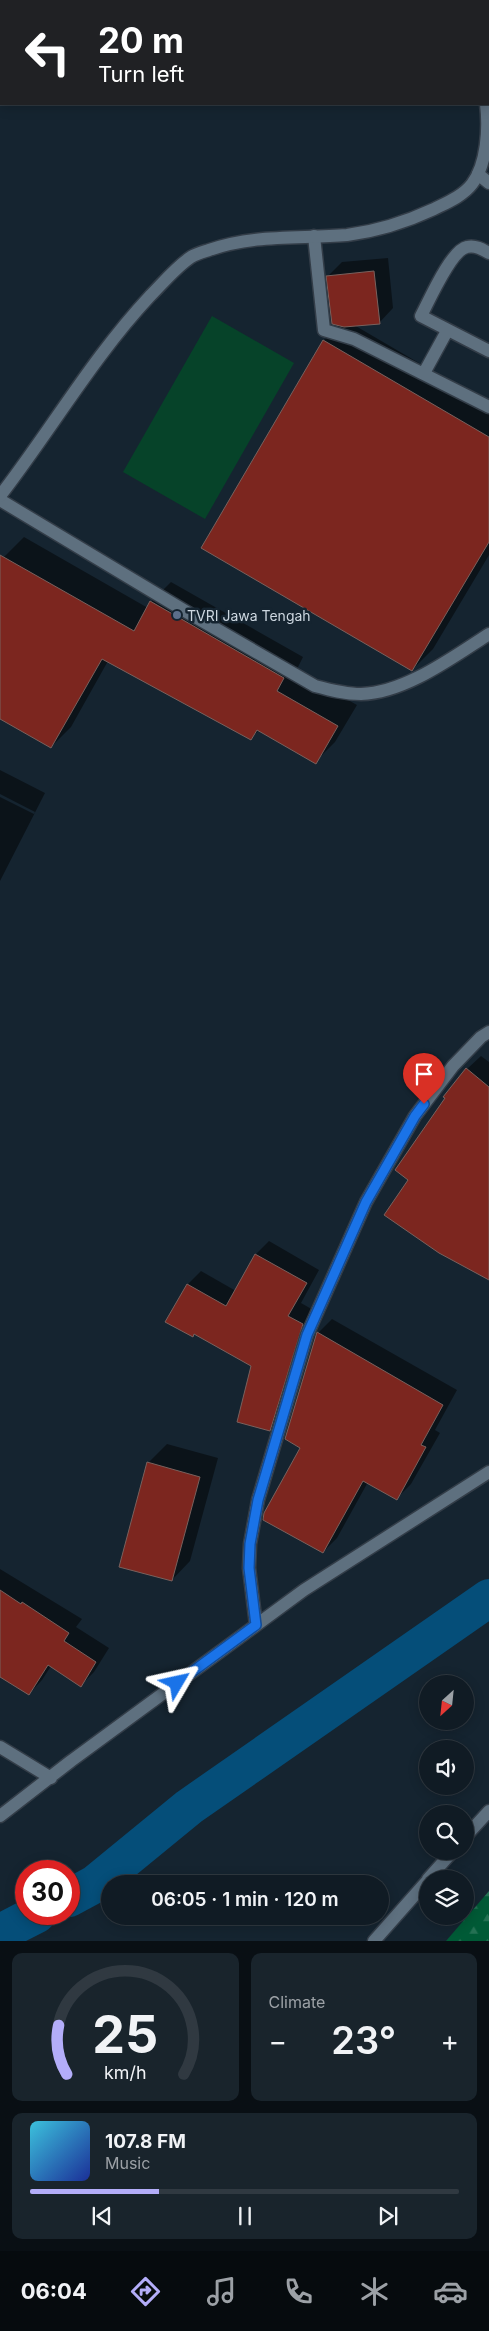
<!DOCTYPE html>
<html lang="en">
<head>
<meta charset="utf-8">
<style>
	:root { --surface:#101b24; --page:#19242c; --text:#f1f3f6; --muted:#9ca1a6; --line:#303941; --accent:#b3adf9 }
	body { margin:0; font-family:Inter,sans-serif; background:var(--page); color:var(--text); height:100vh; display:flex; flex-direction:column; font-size:19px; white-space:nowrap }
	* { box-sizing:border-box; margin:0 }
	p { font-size:16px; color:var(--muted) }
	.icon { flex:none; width:28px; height:28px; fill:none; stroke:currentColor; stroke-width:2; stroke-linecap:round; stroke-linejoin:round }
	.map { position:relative; height:1941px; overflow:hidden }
	.drawer { display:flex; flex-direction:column; gap:12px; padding:12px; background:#090f14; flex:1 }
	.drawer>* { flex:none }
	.banner { position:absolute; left:0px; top:0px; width:490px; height:105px; box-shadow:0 2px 12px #0003,0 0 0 1px var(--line); background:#202124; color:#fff; overflow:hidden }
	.needle { width:32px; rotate:207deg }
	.tools { position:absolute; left:419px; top:1675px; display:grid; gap:10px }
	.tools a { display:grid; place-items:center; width:55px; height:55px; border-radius:50%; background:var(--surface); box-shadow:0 2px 12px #0003,0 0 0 1px var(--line); font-size:25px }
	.speed { position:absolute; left:15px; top:1860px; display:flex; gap:10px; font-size:25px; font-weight:700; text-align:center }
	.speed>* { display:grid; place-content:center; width:65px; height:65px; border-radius:50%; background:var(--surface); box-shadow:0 2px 12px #0003,0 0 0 1px var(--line); line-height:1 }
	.speed .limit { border:8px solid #d22; background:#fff; color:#111 }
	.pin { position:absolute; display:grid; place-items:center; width:42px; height:42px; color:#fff; margin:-51px -21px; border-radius:50% 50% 50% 0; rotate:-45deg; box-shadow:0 0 5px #0007 }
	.pin .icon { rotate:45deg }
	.me { position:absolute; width:55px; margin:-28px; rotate:54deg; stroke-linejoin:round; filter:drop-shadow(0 0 4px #0008) }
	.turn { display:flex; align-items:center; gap:18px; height:105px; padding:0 15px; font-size:22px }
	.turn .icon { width:65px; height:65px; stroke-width:2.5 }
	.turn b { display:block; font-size:35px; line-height:42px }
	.big { font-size:38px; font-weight:600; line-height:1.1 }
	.drawer .tile { flex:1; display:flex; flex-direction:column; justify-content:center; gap:8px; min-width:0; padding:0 18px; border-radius:10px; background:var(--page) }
	.drawer .dial { align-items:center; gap:0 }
	.dial svg { height:130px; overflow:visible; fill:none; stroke:var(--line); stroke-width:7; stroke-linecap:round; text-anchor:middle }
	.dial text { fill:var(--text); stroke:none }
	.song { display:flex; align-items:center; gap:15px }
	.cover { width:60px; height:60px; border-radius:8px; background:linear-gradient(135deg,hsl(190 70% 55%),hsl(230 70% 35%)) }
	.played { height:5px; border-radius:2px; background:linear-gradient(90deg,var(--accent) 30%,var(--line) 30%) }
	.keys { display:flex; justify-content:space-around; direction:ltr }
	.heat { display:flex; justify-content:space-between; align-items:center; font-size:28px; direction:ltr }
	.drawer .tiles { flex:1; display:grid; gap:12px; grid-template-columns:1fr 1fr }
	.tile:last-child { grid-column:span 2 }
	.trip { position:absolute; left:101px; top:1875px; width:288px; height:50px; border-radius:25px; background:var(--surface); box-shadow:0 2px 12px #0003,0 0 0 1px var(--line); font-weight:600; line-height:50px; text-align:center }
	.tabs { display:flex; height:80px; justify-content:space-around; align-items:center; background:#060b0e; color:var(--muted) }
	.tabs .icon { width:35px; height:35px }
	.tabs .active { color:var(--accent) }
	.tabs b { font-size:22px; color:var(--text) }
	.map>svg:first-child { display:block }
</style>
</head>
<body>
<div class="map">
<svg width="489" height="1941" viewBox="0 0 489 1941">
	<defs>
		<pattern id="forest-firs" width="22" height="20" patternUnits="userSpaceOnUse" patternTransform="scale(1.25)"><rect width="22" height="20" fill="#005a36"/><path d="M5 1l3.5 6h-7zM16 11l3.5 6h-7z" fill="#247153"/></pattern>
	</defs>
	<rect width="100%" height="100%" fill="#152430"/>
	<path fill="url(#forest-firs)" d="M489 1891V1941H446Z"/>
	<path fill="#064329" d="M212 316 294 363 205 519 123 472Z"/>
	<path fill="#0007" d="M388 258 393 308 379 323 354 325 489 404V555L433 649 412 670 324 340 339 325 328 276 342 262Z
		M24 537 148 608 151 602 171 582 303 657 296 671 357 705 335 742 315 762 259 730 251 738 108 661 71 727 51 747 0 718V564L4 557Z
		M0 770 45 793 0 881V797L34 814 35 812 0 794Z
		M481 1056 489 1062V1279L409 1179 467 1069Z
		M269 1241 319 1270 301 1303 315 1311 283 1416 270 1430 252 1366 188 1284 201 1271 236 1291 256 1254Z
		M332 1319 457 1390 435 1430 440 1433 411 1484 397 1498 368 1482 337 1538 323 1552 302 1447 318 1333Z
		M167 1444 218 1458 190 1561 172 1580 148 1463Z
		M0 1569 82 1619 76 1627 109 1648 94 1672 81 1685 51 1666 42 1680 29 1694 0 1675Z"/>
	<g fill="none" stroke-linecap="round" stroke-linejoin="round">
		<path stroke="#054e79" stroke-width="38" d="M69 1898 95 1884 189 1807 489 1598
			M0 1933 37 1914"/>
	</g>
	<path fill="#7c261f" stroke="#79615d" d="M374 271 380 324 344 327 332 324 326 276Z
		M323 340 489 437V542L412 671 201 548Z
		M0 555 134 631 150 601 284 678 277 691 338 726 316 764 257 730 251 740 102 659 51 748 0 719Z
		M466 1068 489 1087V1280L439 1253 384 1215 408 1180 395 1170 445 1098 443 1097Z
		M255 1254 307 1283 288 1316 303 1324 270 1431 237 1422 251 1366 194 1334 193 1337 165 1322 187 1284 226 1306Z
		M317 1332 443 1405 421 1445 426 1447 397 1500 363 1481 323 1553 263 1520 264 1513 300 1448 285 1439Z
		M147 1462 200 1477 172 1581 119 1567Z
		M0 1590 21 1604 22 1602 69 1633 64 1641 96 1662 81 1687 48 1665 29 1695 0 1677Z"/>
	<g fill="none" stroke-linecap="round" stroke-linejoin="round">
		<defs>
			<path id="service" d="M478 174 489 183
				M314 236 324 330 354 339 489 407
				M489 253C482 249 475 245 467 247 451 250 429 301 421 316L489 351
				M424 373 447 331
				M0 500 185 611 315 686C330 690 345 694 361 694 405 693 453 657 489 634"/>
			<path id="minor" d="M473 0V1
				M0 496C51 430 93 357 150 296 163 283 176 267 191 257 196 254 203 252 209 250 254 234 300 239 347 235 378 231 406 222 434 209 446 203 463 196 472 184 487 164 489 128 486 104
				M256 1625 249 1568 250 1544 258 1500 307 1335 366 1202 415 1116 453 1066 481 1037 489 1032
				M0 1747 51 1778
				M0 1816 71 1761 304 1590 489 1472"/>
			<path id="secondary" d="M465 1837 489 1811
				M428 1879 453 1851
				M374 1941 428 1880"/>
		</defs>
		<use href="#service" stroke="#333d48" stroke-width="15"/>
		<use href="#minor" stroke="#333d48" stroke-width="15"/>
		<use href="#secondary" stroke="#333d48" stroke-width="15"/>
		<use href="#service" stroke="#5e707f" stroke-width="12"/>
		<use href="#minor" stroke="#5e707f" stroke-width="12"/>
		<use href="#secondary" stroke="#5e707f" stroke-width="12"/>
	</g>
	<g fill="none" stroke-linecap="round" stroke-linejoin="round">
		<defs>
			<path id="route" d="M177 1683 256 1625 249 1568 250 1544 258 1500 307 1335 366 1202 415 1116 424 1104"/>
		</defs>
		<use href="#route" stroke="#114b97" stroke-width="12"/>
		<use href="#route" stroke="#1a73e8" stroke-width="9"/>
	</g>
	<circle fill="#5c6f8a" stroke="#152430" stroke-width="2" cx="177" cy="615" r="5"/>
	<g text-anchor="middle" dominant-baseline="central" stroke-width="5" stroke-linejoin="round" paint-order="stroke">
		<g font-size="14" fill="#cdd7e0" stroke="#152430" text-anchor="start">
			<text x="187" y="615">TVRI Jawa Tengah</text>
		</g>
	</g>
</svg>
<div class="tools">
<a><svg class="needle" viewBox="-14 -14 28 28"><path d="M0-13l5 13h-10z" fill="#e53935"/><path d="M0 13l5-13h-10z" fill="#9ca1a6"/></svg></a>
<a><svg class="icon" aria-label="sound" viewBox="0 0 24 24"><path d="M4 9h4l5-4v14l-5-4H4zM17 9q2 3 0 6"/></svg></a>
<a><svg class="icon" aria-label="search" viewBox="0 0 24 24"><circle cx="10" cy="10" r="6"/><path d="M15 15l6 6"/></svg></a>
<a><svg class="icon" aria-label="layers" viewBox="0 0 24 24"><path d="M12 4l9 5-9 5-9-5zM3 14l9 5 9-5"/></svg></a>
</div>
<div class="speed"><div class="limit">30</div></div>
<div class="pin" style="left:424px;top:1104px;background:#d93025"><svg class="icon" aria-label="arrive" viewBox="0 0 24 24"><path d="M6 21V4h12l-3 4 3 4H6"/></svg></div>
<svg class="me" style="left:177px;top:1683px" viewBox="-20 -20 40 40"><path d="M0-17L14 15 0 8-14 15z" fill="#1a73e8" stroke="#fff" stroke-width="4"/></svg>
<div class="trip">06:05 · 1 min · 120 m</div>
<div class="banner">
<div class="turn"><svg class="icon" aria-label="left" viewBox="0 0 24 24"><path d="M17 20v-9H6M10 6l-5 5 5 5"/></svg><div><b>20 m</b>Turn left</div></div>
</div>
</div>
<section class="drawer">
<div class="tiles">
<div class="tile dial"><svg viewBox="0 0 100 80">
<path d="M14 69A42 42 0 1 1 86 69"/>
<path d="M14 69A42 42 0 0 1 9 39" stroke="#b3adf9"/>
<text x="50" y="56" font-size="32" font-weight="700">25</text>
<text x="50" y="72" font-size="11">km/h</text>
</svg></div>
<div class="tile"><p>Climate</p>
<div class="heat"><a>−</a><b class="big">23°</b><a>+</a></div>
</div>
<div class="tile">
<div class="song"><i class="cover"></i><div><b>107.8 FM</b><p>Music</p></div></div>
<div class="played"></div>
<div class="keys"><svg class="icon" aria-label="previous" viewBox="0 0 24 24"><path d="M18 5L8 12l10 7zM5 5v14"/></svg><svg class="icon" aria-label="pause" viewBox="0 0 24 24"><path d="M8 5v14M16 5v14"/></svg><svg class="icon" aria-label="next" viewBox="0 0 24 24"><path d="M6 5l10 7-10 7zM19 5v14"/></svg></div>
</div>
</div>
</section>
<nav class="tabs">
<b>06:04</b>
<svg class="icon active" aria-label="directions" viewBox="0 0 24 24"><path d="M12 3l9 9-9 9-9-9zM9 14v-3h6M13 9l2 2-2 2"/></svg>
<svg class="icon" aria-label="music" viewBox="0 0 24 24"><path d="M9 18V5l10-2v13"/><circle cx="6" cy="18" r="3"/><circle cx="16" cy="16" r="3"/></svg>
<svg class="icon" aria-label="phone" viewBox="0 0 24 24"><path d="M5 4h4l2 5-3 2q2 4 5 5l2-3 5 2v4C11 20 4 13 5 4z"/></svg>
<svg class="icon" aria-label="climate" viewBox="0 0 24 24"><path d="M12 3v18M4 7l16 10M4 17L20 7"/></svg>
<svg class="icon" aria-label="car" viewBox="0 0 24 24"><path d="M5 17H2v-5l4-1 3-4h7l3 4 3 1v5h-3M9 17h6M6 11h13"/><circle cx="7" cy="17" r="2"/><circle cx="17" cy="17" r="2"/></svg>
</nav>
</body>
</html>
